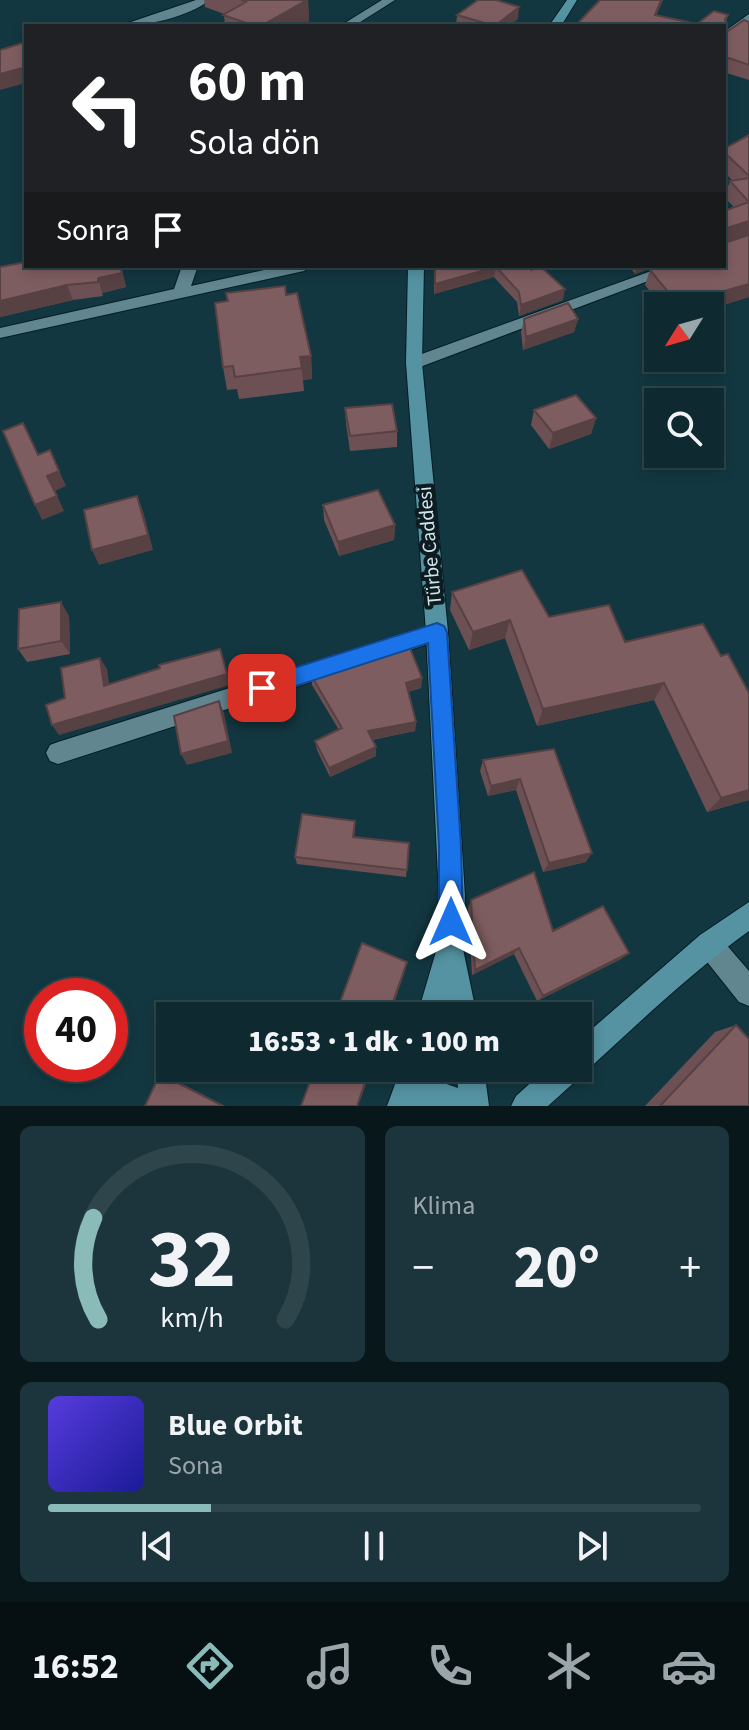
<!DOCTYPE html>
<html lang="tr">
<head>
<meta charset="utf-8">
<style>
	:root { --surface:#0e2930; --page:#1c353c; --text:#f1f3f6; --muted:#9ba6ab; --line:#2e454c; --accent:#8bbbb9 }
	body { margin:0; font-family:"Source Sans 3",sans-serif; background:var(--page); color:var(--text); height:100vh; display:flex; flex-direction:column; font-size:30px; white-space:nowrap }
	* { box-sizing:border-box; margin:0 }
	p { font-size:26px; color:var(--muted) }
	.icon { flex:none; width:44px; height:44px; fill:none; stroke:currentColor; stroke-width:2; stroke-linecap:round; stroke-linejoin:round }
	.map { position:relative; height:1106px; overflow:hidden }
	.panel { display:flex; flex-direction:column; gap:20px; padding:20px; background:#08171a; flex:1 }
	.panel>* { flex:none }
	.guide { position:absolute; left:24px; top:24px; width:702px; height:244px; border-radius:0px; box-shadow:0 4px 12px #0003,0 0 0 2px var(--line); background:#202124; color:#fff; overflow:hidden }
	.needle { width:52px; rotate:233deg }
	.tools { position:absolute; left:644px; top:292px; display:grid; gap:16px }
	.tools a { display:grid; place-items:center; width:80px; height:80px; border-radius:0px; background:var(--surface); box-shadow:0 4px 12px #0003,0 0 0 2px var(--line); font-size:40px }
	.speed { position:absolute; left:24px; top:978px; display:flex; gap:16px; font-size:40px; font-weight:700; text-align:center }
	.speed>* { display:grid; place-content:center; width:104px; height:104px; border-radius:50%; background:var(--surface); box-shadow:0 4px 12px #0003,0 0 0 2px var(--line); line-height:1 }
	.speed .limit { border:12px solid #d22; background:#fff; color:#111 }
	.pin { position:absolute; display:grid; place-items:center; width:68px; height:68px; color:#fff; margin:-34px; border-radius:16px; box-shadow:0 4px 12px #0006 }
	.me { position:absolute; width:88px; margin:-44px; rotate:0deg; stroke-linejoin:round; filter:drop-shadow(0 0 6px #0008) }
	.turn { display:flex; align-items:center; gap:28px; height:168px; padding:0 32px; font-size:36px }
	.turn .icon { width:104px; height:104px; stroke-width:2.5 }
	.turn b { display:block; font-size:56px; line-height:68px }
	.then { display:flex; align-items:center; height:76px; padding:0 32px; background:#0003; gap:16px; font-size:30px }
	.big { font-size:60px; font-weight:800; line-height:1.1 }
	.panel .card { flex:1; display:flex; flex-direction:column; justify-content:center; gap:12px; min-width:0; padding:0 28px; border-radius:12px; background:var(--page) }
	.panel .dial { align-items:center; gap:0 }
	.dial svg { height:208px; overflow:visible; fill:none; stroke:var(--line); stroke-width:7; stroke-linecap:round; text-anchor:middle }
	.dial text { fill:var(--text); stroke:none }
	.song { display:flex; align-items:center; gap:24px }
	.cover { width:96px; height:96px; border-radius:12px; background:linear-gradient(135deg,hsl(250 70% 55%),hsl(240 70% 35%)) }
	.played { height:8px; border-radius:4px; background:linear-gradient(90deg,var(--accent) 25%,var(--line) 25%) }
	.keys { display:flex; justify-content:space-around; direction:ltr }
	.heat { display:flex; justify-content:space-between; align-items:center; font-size:44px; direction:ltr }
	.panel .tiles { flex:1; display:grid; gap:20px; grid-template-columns:1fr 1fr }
	.card:last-child { grid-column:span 2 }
	.trip { position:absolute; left:156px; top:1002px; width:436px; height:80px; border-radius:0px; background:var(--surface); box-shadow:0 4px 12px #0003,0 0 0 2px var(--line); font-weight:800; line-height:80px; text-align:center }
	.menu { display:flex; height:128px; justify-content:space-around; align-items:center; background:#061013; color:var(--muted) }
	.menu .icon { width:56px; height:56px }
	.menu .selected { color:var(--accent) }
	.menu b { font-size:36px; color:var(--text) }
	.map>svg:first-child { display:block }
</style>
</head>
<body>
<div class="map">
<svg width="749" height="1106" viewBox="0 0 749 1106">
	<rect width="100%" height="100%" fill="#133740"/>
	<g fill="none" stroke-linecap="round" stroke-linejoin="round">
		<defs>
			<path id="street" d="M196 0H210C188 17 147 26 119 26Z
				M382 0H395L354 26H340Z
				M749 14V23L724 41V32Z
				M182 266H198L191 286 282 266H312L304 271 0 338V328L174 289Z
				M665 266H688L420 367H408L406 363 408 359Z
				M437 623 445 625 448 632 445 639 437 641 58 764 50 761 46 753 50 745 58 742Z
				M709 931 718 935 749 971V1006L739 1002 700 953 696 944 700 935Z"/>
			<path id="secondary" d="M567 0H577L561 26H549Z
				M408 266H424L422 363 448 632 465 896 463 949 477 1016H449L447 1006 445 1016H417L437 948 439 896 426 632 406 363Z
				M749 902V931C677 983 613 1048 548 1106H511L516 1096 547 1068H578V1041L700 935Z
				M401 1068H429L424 1083 441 1082 458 1088 456 1068H484L489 1106H387Z"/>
		</defs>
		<use href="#street" stroke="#031d24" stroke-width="2"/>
		<use href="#secondary" stroke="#031d24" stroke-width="2"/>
		<use href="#street" fill="#628690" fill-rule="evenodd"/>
		<use href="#secondary" fill="#5593a2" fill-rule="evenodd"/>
	</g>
	<path fill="#6c5053" d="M204 0H308L309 21 300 26H225L224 14 205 7Z
		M457 15 518 19 508 26H456Z
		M657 15 697 24 728 15 726 22 728 31 749 22V80L575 26Z
		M749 135V234L728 241V242L749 235V297L710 309V306H662L645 285 650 270 724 266 734 207 724 197 730 181H733L724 172V149Z
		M26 266H121L126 287 102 293 103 296 73 300 0 317V267Z
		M434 266H530L531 270 563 300 519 316 517 302 494 277 434 294Z
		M629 266H656L635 274Z
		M286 295 311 356 312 379 303 380 304 391 239 399 237 389 227 390 223 367Z
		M524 319H578L574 332 523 350 521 332Z
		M345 408 397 431V447L350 451 346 424Z
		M534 410 596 418 591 434 549 449 531 425Z
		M323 505 395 525 394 540 339 556 324 520Z
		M452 592 549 617 625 642 721 656 749 693V800L707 812 654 700 537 726 505 638 469 650 450 610Z
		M69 616 70 654 27 662 18 649Z
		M311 675 422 678 421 688 408 692 416 722 415 731 372 740 376 756 330 777 317 750 315 741 339 730 312 685Z
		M554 749 586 862 543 872 516 790 488 796 480 771 483 760Z
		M355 828 354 837 409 843 406 877 297 864 295 857Z
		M471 900 553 931 629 953 621 959 537 1001 514 954 472 975 468 908Z
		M736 1025 749 1106H645L715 1032Z"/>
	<path fill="#584143" d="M307 0H308L309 21 300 26H261Z
		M661 0H663L652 26 655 15Z
		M519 7 518 19 508 26H495Z
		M729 58 724 72V63Z
		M26 67V83L0 90V74Z
		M749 221V234L724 242 727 228Z
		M121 266 126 287 102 293 103 296 98 278Z
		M637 266H656L635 274Z
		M496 267 494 277 434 294 435 284Z
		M749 284V297L710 309V306H678V304Z
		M67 285 73 300 0 317V301Z
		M565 289 563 300 519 316 521 305Z
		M578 319 574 332 523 350 526 337Z
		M311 356 312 379 303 380 300 357Z
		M596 418 591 434 549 449 553 433Z
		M50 450 66 486 55 491 64 511 42 520 35 505 47 476Z
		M137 496 143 511 153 550 99 565 92 550Z
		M395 525 394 540 339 556 338 542Z
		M61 602 69 616 70 654 61 641Z
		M510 620 505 638 469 650 473 632Z
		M220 649 230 685 59 735 52 725Z
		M100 658 107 669 111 697 104 686Z
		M422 678 421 688 405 693 406 683Z
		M664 683 654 700 537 726 543 709Z
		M219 701 224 713 232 753 187 765 181 754Z
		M416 722 415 731 368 740V731Z
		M376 747V756L330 777 329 768Z
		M520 779 516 790 488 796 491 786Z
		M749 790V800L707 812 721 798Z
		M592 853 586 862 543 872 549 863Z
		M519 948 514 954 472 975 475 970Z
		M629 953 621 959 537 1001 543 996Z
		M407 962 405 971 390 1016H388Z
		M370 1068H372L358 1106H357Z
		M160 1074 167 1076 225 1106H223Z"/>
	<path fill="#7e5d60" stroke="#584143" stroke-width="2" d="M241 0H307L261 26H255L223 15 246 2Z
		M478 0H496L519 7 495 26 457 15Z
		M600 0H661L655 15 697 24 714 11 728 15 725 19 728 31 744 20 749 22V65L729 58 724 63V26H575Z
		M26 42V67L0 74V50Z
		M749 135V176L724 152V149Z
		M749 178V221L727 228 728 242 749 235V284L678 304 650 270 661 266H724V211L749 202 730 181Z
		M26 262V266H120L122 273 98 278V282L67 285 0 301V267Z
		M435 266H530L531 270 541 267 565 289 521 305 519 292 496 267 435 284Z
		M285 286 286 295 297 293 311 356 300 357 302 368 235 377 233 366 223 367 215 303 228 301 226 293Z
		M568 303 578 319 526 337 524 319Z
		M576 395 596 418 553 433 534 410Z
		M392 404 397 431 350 436 345 408Z
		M23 423 38 455 50 450 59 471 47 476 57 496 35 505 3 431Z
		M378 490 395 525 338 542 323 505Z
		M137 496 148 535 92 550 84 510Z
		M522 570 549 617 609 605 625 642 703 624 721 656 728 654 749 693V790L721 798 664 683 543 709 510 620 473 632 452 592Z
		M61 602V641L18 649 19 609Z
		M408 643 422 678 406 683 416 722 368 731 376 747 329 768 315 741 342 728 311 675Z
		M220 649 227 674 52 725 46 705 65 698 61 668 100 658 104 686 160 668 159 665Z
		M219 701 228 741 181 754 174 716Z
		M554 749 592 853 549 863 520 779 491 786 483 760Z
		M302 814 355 821 353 837 409 843 407 870 295 857Z
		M534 872 553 931 603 906 629 953 543 996 519 948 475 970 471 900Z
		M362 943 407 962 388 1016H335Z
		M736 1025 749 1039V1106H660Z
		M315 1068H370L357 1106H301Z
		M160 1074 223 1106H145Z"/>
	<path fill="#1a73e8" stroke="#114b97" stroke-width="2" d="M437 623 444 626 447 632 461 846 463 922 459 931 451 934 442 931 439 922V846L428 643 262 697 255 694 252 688 255 681 262 678Z"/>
	<g text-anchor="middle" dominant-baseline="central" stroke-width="8" stroke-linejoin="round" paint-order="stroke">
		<g font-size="20" fill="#d3e6ec" stroke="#0d1c20">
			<text transform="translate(430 546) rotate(-95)">Türbe Caddesi</text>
		</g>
	</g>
</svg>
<div class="tools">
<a><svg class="needle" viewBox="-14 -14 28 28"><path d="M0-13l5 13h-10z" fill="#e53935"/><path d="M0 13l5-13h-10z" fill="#9ba6ab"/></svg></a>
<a><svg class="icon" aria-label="search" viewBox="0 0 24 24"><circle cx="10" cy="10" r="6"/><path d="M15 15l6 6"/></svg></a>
</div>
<div class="speed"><div class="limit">40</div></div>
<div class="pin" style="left:262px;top:688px;background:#d93025"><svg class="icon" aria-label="arrive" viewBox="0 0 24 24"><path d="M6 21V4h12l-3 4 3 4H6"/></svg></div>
<svg class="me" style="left:451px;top:922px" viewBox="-20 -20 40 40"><path d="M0-17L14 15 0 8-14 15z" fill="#1a73e8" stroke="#fff" stroke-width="4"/></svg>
<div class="trip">16:53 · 1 dk · 100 m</div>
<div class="guide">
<div class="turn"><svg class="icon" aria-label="left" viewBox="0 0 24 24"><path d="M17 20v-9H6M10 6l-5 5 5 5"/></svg><div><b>60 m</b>Sola dön</div></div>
<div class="then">Sonra<svg class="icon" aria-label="arrive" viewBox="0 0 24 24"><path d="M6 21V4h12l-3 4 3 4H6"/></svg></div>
</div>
</div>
<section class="panel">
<div class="tiles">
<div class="card dial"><svg viewBox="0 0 100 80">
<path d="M14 69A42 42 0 1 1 86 69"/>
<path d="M14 69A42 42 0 0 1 12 30" stroke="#8bbbb9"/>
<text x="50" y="56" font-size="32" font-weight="700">32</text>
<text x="50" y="72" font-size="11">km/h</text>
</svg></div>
<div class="card"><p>Klima</p>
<div class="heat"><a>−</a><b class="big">20°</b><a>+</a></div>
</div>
<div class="card">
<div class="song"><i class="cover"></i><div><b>Blue Orbit</b><p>Sona</p></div></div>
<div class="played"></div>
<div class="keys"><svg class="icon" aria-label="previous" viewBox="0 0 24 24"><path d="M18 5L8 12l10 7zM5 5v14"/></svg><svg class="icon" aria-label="pause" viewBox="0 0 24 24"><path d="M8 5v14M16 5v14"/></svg><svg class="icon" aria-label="next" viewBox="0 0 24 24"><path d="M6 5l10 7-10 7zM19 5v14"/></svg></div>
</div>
</div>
</section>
<nav class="menu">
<b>16:52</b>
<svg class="icon selected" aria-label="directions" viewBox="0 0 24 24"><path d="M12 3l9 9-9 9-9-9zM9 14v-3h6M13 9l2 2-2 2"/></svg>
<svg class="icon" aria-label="music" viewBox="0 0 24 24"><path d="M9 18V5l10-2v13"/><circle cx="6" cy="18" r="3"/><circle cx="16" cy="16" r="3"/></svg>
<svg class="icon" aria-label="phone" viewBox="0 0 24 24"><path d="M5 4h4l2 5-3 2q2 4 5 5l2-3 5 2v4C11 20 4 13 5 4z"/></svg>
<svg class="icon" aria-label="climate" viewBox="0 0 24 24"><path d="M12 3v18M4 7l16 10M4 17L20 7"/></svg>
<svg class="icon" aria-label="car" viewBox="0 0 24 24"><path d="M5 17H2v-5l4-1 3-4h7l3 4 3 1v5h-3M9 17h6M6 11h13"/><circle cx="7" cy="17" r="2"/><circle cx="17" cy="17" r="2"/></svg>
</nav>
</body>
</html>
